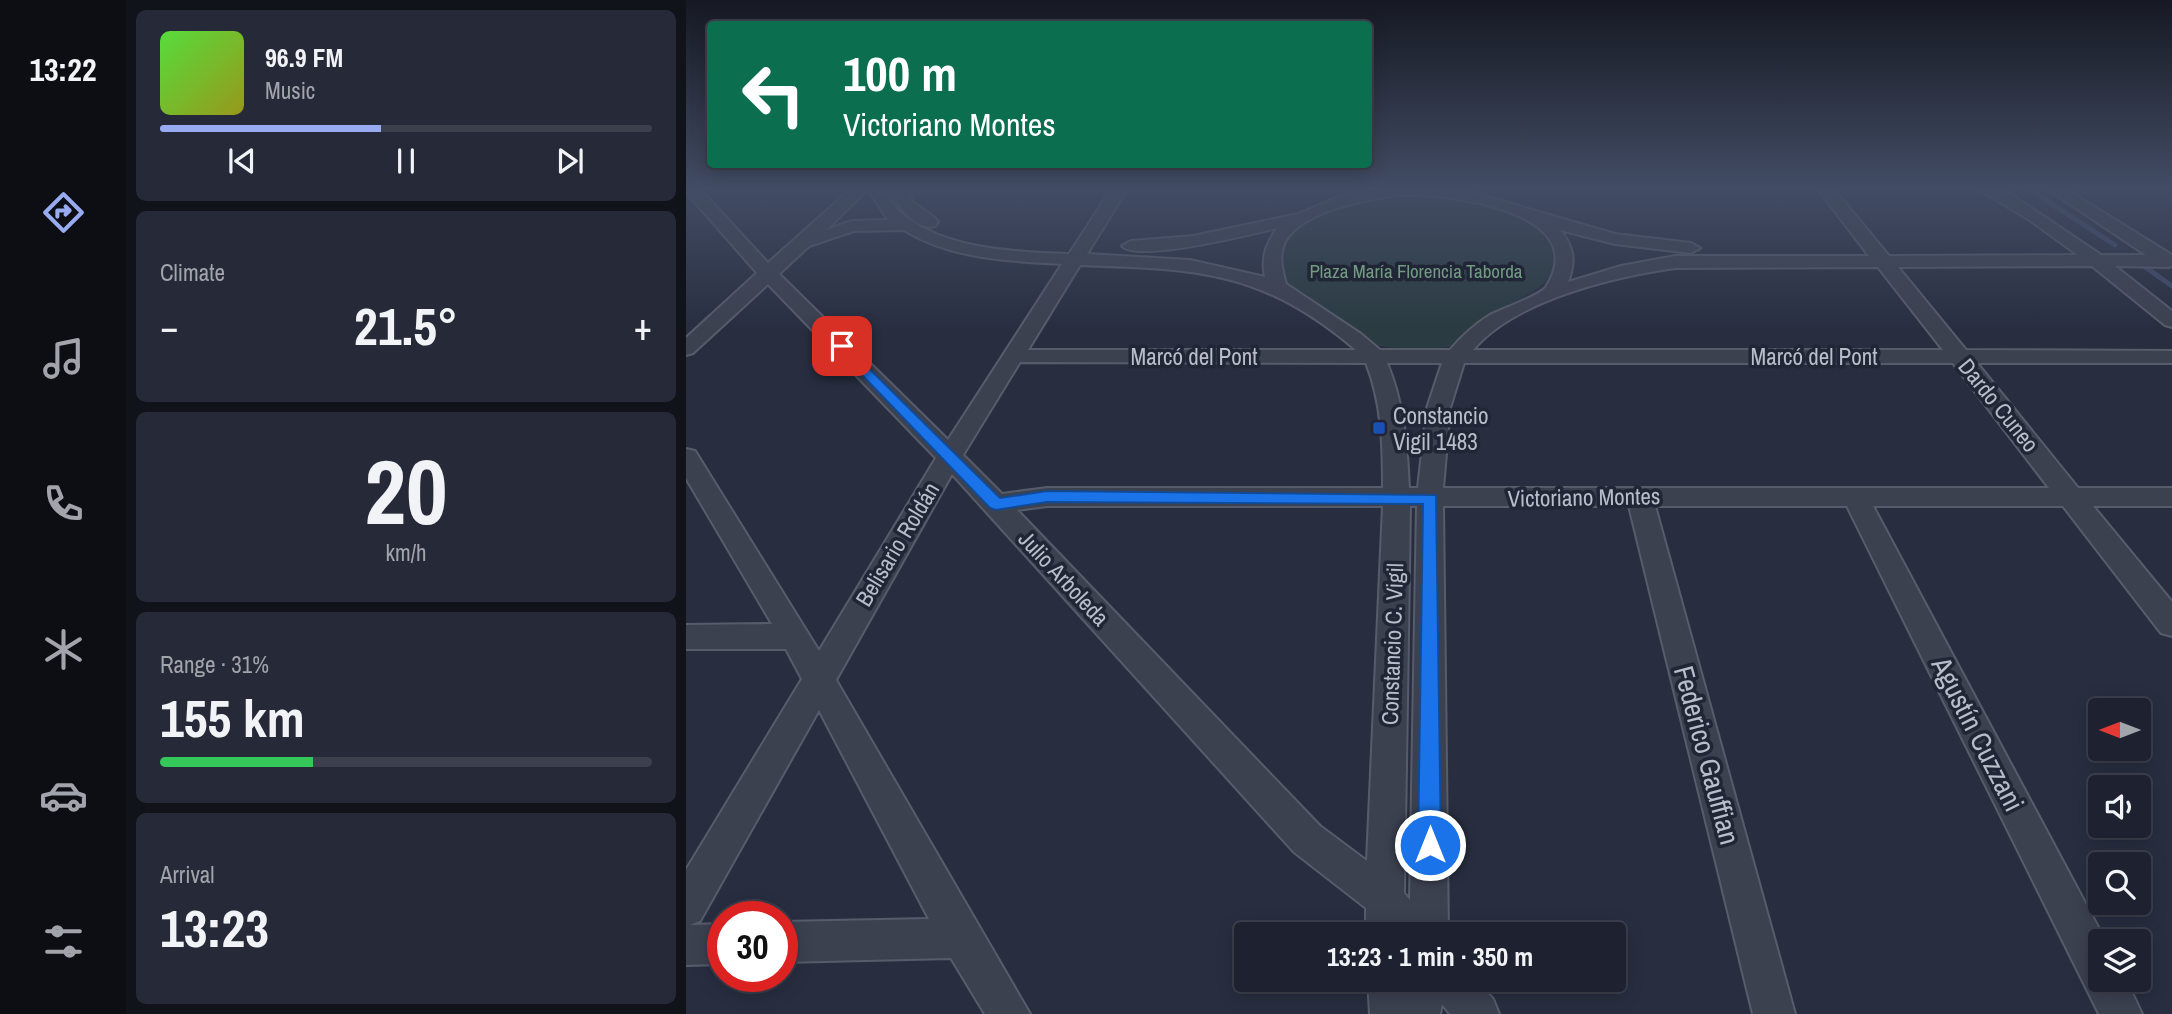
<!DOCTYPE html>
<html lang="en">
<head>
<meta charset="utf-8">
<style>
	:root { --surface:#1e2230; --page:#262a38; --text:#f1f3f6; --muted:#a1a4ab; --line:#3c3f4c; --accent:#98abf1 }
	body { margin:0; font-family:"Archivo Narrow",sans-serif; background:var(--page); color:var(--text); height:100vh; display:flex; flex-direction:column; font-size:26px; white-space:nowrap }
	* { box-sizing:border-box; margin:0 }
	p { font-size:23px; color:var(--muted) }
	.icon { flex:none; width:38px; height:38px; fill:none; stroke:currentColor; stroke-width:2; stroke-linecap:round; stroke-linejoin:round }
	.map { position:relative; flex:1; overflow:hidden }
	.drawer { display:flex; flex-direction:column; gap:10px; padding:10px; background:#10131a; width:560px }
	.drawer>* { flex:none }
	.top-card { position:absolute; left:21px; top:21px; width:665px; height:147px; border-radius:7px; box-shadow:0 4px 18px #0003,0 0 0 2px var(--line); background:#0b6e4f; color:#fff; overflow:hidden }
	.needle { width:46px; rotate:270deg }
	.tools { position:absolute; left:1402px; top:698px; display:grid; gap:14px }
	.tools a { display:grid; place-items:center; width:63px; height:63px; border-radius:7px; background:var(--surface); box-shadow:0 4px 18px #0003,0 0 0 2px var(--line); font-size:35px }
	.speed { position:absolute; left:21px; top:901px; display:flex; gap:14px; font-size:35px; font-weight:700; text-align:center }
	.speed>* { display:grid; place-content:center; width:91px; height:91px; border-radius:50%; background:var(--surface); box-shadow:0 4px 18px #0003,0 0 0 2px var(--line); line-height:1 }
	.speed .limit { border:10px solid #d22; background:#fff; color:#111 }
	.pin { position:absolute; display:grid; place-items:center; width:60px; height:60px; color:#fff; margin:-30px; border-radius:14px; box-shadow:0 4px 10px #0006 }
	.me { position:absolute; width:77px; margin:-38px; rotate:0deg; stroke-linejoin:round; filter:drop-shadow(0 0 5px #0008) }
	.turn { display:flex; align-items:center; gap:24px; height:147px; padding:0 21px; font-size:32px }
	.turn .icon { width:91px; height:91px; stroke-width:2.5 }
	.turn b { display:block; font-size:49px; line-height:60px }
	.big { font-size:52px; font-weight:700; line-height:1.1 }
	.drawer .tile { flex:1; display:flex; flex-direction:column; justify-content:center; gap:10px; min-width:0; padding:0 24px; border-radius:10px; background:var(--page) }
	.drawer .dial { align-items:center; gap:0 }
	.dial b { font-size:91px; line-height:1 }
	.song { display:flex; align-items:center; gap:21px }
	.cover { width:84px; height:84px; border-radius:10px; background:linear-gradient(135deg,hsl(110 70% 55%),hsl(60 70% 35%)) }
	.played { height:7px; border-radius:4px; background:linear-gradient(90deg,var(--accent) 45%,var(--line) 45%) }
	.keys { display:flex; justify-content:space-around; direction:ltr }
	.heat { display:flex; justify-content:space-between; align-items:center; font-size:38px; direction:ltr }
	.charge { height:10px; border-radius:5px; background:linear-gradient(90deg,#34c759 31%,var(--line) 0) }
	.trip { position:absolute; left:548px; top:922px; width:392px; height:70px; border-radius:7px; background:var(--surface); box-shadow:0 4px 18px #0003,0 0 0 2px var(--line); font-weight:700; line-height:70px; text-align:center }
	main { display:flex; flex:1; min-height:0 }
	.dock { display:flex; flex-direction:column; width:126px; justify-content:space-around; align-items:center; background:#0c0e13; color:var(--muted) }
	.dock .icon { width:49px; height:49px }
	.dock .current { color:var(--accent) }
	.dock b { font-size:32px; color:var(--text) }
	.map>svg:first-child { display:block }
</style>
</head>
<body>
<main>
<nav class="dock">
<b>13:22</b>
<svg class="icon current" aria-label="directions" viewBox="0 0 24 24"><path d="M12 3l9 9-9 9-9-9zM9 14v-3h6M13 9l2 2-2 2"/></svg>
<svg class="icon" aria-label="music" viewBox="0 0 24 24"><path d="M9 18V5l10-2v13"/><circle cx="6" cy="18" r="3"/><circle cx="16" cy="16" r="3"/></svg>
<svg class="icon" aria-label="phone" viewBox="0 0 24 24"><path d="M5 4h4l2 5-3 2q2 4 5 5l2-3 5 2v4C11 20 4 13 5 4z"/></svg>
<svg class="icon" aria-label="climate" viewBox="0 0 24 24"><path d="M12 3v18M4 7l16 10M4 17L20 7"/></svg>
<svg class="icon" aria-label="car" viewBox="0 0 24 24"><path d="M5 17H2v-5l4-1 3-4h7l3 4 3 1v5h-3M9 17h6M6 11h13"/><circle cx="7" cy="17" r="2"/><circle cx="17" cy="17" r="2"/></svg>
<svg class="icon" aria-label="filters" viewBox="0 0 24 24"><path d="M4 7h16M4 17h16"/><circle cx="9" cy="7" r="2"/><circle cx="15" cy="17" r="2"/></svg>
</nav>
<section class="drawer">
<div class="tile">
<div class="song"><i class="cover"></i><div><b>96.9 FM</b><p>Music</p></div></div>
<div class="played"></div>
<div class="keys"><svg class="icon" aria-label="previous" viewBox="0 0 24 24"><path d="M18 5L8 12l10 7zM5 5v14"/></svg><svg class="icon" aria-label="pause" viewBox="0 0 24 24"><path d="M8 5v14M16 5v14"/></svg><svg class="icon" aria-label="next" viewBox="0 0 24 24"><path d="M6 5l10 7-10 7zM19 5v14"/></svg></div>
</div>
<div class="tile"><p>Climate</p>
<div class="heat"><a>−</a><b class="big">21.5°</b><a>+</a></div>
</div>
<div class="tile dial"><b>20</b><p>km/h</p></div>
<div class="tile"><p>Range · 31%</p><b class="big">155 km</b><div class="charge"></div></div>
<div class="tile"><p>Arrival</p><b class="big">13:23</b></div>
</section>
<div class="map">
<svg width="1486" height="1014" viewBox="0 0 1486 1014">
	<rect width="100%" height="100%" fill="#282e40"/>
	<path fill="#2a3b41" d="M727 195C759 197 888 210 868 267 860 290 829 300 810 312 796 321 779 342 763 347 753 349 704 349 694 346 686 344 617 299 608 292 604 289 597 281 595 275 580 240 631 213 659 204 681 198 704 197 727 195Z"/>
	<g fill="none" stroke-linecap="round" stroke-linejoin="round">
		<path stroke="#404a68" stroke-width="5" d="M1341 188 1429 245
			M1455 264 1486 286"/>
		<defs>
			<path id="minor" d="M0 188H13L82 263 166 188H197C202 196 208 208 216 214 260 250 329 252 383 254L426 188H442L401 254 504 260 579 277C575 257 580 245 591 228 566 234 451 263 436 246L445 241 507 236 612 214 674 188 778 190 929 234 1005 243 1014 248 1005 253 929 244 874 230C888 247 890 261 882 282L935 266 989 256H1183L1131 188H1147L1203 256 1392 255 1342 219 1290 188H1310L1329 197 1415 255H1460L1360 188H1378L1486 255V266L1482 267 1429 266 1486 311V327L1479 325 1406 266 1212 267 1280 350 1486 351V363H1291L1392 488H1486V506H1407L1486 602V636L1475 633 1377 506H1187L1420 942H1414V980H1440L1456 1014H1413L1161 506H969L1109 1014H1067L943 506H757L762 934H680V908L608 852 266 474 150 680 344 1014H299L265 958 96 962V922L243 919 133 710 14 921 4 925 37 924V964L0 965V870L116 679 100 649H0V625L86 624 0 478V449L9 451 133 651 250 458 82 284 7 353 0 355V338L71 273 0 192ZM182 189 202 220 166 221 140 230ZM712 195C758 192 909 211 860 287 855 295 816 309 804 315 788 325 776 336 764 350H694L675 334 600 284C597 272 593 260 597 247 608 212 682 199 712 195ZM218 230C264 259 324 261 376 264L262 440 93 274 123 246 168 231ZM394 265C512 269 576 270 670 350H342ZM1192 267 1257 350H787C829 300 927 277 989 268ZM334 362 680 363C696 403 697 445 697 488H361L316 494 277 455ZM701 363H756L741 408 732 488H723C721 445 718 403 701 363ZM778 363H1267L1363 488H757L764 408ZM361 506H697L681 861 634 826 331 510ZM724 506H731L724 900 718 893Z
				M204 188H220L227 202 249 218 252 222 249 226C228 231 211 204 204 188Z
				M682 980H790L807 999 813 1014H764L756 1004 754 1014H684Z"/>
		</defs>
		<use href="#minor" stroke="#575c6b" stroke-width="4"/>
		<use href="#minor" fill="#3c4150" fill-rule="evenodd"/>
	</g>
	<linearGradient id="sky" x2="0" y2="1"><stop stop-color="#161923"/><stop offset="0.57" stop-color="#424c64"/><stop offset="1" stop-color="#424c64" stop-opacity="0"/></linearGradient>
	<rect width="1486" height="330" fill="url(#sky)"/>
	<path fill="#1a73e8" stroke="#114b97" stroke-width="2" d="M156 342 314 498 361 491 750 495 755 845 752 853 744 857 736 853 732 845 737 504 361 502 310 510 304 508 151 349 149 346Z"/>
	<rect fill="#1a4fb4" stroke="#212636" stroke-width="2.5" x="686" y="421" width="14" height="14" rx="3.5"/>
	<g text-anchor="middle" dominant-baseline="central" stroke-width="7" stroke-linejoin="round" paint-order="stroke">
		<g font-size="19" fill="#729a82" stroke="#212636">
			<text x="730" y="271">Plaza María Florencia Taborda</text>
		</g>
		<g font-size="23" fill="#b9bdca" stroke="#212636">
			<text x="508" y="356">Marcó del Pont</text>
			<text x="1128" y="356">Marcó del Pont</text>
			<text transform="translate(1313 405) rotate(51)">Dardo Cuneo</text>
			<text transform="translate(898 497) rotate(-1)">Victoriano Montes</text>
			<text transform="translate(211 544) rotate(-59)">Belisario Roldán</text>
			<text transform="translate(378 578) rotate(47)">Julio Arboleda</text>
			<text transform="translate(706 644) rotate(-88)">Constancio C. Vigil</text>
		</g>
		<g font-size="23" fill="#b9bdca" stroke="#212636" text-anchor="start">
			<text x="707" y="415">Constancio<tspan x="707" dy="26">Vigil 1483</tspan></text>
		</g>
		<g font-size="28" fill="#b9bdca" stroke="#212636">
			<text transform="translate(1292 734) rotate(63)">Agustín Cuzzani</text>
			<text transform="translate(1021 755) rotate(75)">Federico Gauffian</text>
		</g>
	</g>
</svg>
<div class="tools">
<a><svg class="needle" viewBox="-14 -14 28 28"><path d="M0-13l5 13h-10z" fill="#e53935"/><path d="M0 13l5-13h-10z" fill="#a1a4ab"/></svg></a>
<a><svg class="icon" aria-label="sound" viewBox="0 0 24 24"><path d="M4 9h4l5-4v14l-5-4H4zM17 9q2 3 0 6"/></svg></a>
<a><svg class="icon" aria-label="search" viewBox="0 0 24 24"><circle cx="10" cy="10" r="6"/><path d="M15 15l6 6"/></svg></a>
<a><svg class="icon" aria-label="layers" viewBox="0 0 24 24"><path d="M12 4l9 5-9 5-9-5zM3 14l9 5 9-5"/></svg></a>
</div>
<div class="speed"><div class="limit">30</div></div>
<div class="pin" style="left:156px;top:346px;background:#d93025"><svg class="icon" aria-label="arrive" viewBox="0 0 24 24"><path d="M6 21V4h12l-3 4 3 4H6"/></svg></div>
<svg class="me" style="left:744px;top:845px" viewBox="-20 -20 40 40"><circle r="17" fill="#1a73e8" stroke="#fff" stroke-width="3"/><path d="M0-11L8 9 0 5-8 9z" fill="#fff"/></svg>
<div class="trip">13:23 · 1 min · 350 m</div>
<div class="top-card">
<div class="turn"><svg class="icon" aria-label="left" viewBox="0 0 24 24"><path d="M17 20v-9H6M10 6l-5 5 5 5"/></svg><div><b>100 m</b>Victoriano Montes</div></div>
</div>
</div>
</main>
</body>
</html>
